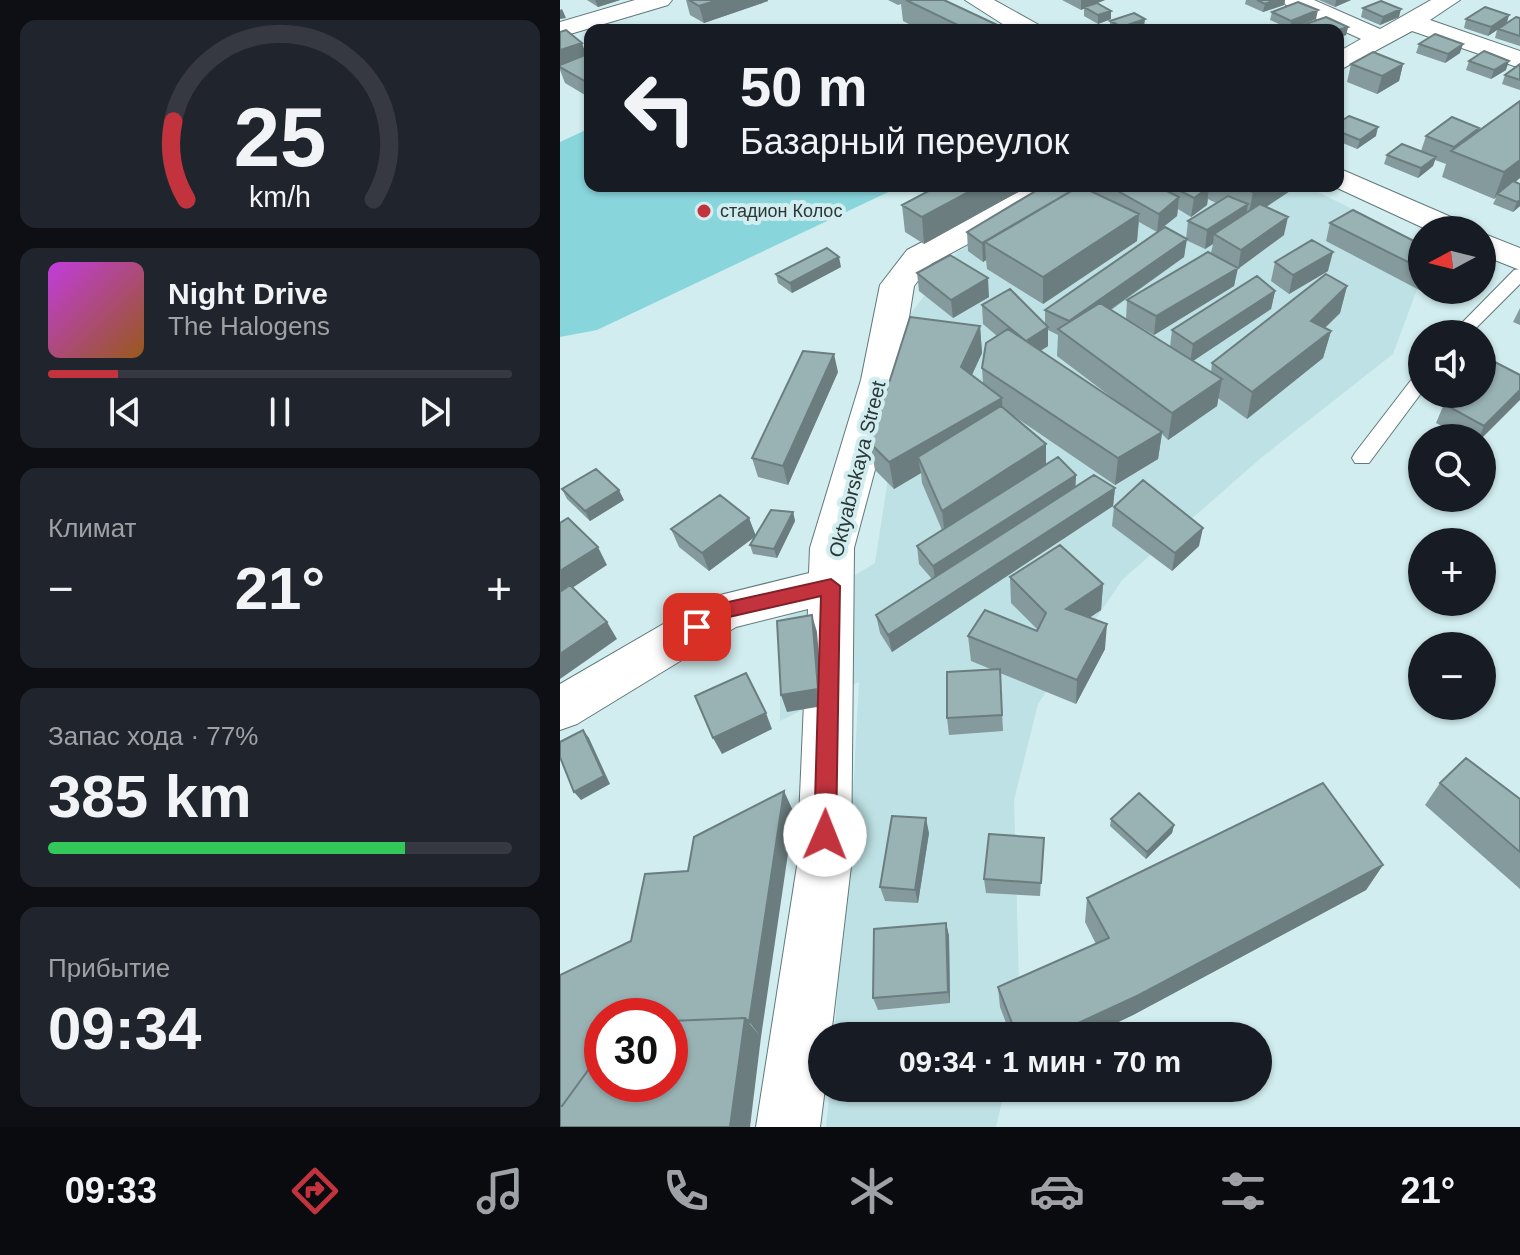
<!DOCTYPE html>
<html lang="ru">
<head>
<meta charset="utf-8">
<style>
	:root { --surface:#171b24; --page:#20242c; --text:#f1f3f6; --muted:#9ea1a6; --line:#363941; --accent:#c3333e }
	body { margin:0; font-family:Arial,sans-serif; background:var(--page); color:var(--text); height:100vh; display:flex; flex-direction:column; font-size:30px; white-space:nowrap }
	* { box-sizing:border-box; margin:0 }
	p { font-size:26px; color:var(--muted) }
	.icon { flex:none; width:44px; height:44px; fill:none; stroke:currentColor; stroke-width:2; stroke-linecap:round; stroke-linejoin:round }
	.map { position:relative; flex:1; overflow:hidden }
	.drawer { display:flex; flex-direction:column; gap:20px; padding:20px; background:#0d0f14; width:560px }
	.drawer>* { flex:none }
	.top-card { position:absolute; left:24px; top:24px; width:760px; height:168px; border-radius:16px; box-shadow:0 2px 6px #0004; background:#171b24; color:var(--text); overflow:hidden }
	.needle { width:52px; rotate:263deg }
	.fabs { position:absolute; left:848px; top:216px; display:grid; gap:16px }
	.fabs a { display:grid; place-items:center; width:88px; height:88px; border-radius:50%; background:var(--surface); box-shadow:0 2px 6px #0004; font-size:40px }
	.speed { position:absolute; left:24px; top:998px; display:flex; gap:16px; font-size:40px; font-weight:700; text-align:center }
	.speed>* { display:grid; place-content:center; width:104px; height:104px; border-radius:50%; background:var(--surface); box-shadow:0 2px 6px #0004; line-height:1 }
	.speed .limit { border:12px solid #d22; background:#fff; color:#111 }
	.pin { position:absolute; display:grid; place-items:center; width:68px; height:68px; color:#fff; margin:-34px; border-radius:16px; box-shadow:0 4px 12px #0006 }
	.me { position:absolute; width:88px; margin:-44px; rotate:1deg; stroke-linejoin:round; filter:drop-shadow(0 0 6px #0008) }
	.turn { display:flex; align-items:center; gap:28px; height:168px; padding:0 24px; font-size:36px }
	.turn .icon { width:104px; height:104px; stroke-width:2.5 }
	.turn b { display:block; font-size:56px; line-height:68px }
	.big { font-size:60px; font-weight:600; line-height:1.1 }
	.drawer .tile { flex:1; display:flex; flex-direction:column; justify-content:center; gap:12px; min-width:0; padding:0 28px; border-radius:16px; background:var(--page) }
	.drawer .dial { align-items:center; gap:0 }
	.dial svg { height:208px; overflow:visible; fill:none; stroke:var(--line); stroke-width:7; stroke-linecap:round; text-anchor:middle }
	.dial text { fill:var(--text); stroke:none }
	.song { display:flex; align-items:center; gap:24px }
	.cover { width:96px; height:96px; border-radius:12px; background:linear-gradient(135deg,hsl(290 70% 55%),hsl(30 70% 35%)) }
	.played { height:8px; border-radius:4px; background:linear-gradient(90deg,var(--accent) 15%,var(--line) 15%) }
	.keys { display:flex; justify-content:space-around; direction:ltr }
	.heat { display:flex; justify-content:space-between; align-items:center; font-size:44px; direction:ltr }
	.charge { height:12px; border-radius:6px; background:linear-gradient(90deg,#34c759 77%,var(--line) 0) }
	.trip { position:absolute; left:248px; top:1022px; width:464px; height:80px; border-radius:40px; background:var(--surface); box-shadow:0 2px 6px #0004; font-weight:600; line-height:80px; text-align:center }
	.menu { display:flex; height:128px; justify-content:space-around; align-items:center; background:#090b0e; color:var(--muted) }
	.menu .icon { width:56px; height:56px }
	.menu .on { color:var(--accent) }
	.menu b { font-size:36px; color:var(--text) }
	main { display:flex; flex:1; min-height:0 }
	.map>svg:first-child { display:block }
</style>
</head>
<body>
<main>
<section class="drawer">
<div class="tile dial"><svg viewBox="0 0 100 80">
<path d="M14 69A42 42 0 1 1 86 69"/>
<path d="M14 69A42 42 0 0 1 9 39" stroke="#c3333e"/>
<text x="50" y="56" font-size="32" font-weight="700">25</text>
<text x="50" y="72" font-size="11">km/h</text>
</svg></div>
<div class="tile">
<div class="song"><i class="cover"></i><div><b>Night Drive</b><p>The Halogens</p></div></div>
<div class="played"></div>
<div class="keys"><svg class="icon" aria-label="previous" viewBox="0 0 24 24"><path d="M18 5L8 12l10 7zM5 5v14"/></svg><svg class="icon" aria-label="pause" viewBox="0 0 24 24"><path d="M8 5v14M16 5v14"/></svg><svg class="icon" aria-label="next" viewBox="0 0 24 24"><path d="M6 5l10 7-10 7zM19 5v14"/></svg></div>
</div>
<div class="tile"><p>Климат</p>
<div class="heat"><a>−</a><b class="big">21°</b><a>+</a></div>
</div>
<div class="tile"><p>Запас хода · 77%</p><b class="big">385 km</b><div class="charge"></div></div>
<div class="tile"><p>Прибытие</p><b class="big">09:34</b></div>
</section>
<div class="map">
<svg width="960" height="1127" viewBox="0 0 960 1127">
	<rect width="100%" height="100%" fill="#d1edef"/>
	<path fill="#bde1e4" d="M504 186H746L862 244V276L833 354 702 457 562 580 478 704 454 800 460 1021 457 1036H274L290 850 299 682 220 721V621L315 563 332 453 343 324 398 251Z
		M270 1088H445L436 1127H266Z"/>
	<path fill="#88d6dc" d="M30 128V186H341L37 330 0 337V142Z"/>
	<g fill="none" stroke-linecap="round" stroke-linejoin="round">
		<defs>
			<path id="service" d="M960 269V284L910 334H891L954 270Z
				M862 373V392L809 463H795L792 458 795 453 855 375Z"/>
			<path id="minor" d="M75 0H112L108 5 0 37V22Z
				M722 0H754L820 29 871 0H900L870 20 960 51V68L852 31 778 71V52L801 39 726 5Z
				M470 186H508L504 192 371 264 354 286 339 380 294 548 291 866 271 1036H262V1088H265L260 1127H196L237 866 248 609 176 627 17 724 0 730V684L148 598 249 573 250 548 301 380 320 285 347 250Z"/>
			<path id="tertiary" d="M405 0H434L479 25 482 30H452Z
				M778 168 905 223 910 230H868L773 186H778Z
				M922 233 960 248V270L922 255Z"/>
		</defs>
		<use href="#service" stroke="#60797b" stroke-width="2"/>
		<use href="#minor" stroke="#60797b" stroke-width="2"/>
		<use href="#tertiary" stroke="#60797b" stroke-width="2"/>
		<use href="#service" fill="#fff" fill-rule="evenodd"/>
		<use href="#minor" fill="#fff" fill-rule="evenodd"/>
		<use href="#tertiary" fill="#fff" fill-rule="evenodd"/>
	</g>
	<path fill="#849a9c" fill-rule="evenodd" d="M27 0H60L38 7Z
		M126 0H208V1L144 23 130 15Z
		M328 0H384L448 30H360L343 21 341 4 338 5Z
		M502 0H545L537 3 551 11V19L538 24 524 16V8L521 10Z
		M686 0H725L724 5 703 12 685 4Z
		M759 0H791L775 7Z
		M803 8 839 17 820 25 801 17Z
		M712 12 756 19 730 29 710 20Z
		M949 15 947 23 960 18V46L935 38 937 30 928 36 904 28 906 19Z
		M766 17 788 27 786 35 778 38V30H742L743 25Z
		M550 21 585 28 601 30H551L550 29Z
		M0 32 26 55 30 53V98L5 83 0 70Z
		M859 44 900 53 885 63 856 53Z
		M909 61 946 70 931 79 906 70Z
		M791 64H843L839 81 817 94 787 82Z
		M960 64V90L942 84 945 75Z
		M960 101V178L955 182 960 184V206L953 212 933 204 936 198 934 199 882 177 886 164 875 160 873 166 858 178 824 164 827 155 861 151 866 136 919 128 918 131Z
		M778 123 816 136 797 149 778 141Z
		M378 186H469L364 244 345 232 342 205Z
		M531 186H731L730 191 706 207 724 235 677 269 674 286 594 335 566 319 567 300 651 253 653 244 645 249 626 240 624 257 551 310 610 347 612 330 715 291 711 309 633 361 651 372 652 363 787 286 780 313 765 328 771 331 763 358 687 419 658 398 657 406 608 440 602 434 598 459 555 485 448 412 486 464 516 475 515 487 555 488 553 506 332 652 320 633 316 615 372 579 359 564 357 546 382 530 362 483 361 473 334 489 315 470 310 443 420 326 422 353 412 375 423 383 422 368 437 336 423 324 422 305 485 324V310L597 232 579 222 577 241 483 304 427 269 426 260 423 262 408 251 407 232 511 191 531 190ZM648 199 656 203 628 221 626 239 598 231 617 216 618 209 631 217 647 205ZM488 330 498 335 497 356 571 412 480 351 488 346Z
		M770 223 862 245V290H867L865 293 766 241Z
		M715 262 768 271 729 294 711 281Z
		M281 267 232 293 218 283 216 274Z
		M357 273 429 297 393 318 359 291Z
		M960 308V325L953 322Z
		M278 372 228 485 198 477 192 458Z
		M960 375 922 438H904L876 423 884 404Z
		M2 489 64 500 30 521 7 499Z
		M554 507 639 546 612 571 552 526Z
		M233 512 235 521 217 558 193 554 190 545 194 537 149 571 119 547 111 529 189 518 195 536Z
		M450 577 543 584 541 610 529 618 545 649 516 704 440 673 443 731 389 735 387 718 433 670 411 661 408 636 477 631V629L451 603Z
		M880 783 960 799V889L865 805Z
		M551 819 614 825 612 833 586 859 550 826Z
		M369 833 358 903 325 901 320 887Z
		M484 838 480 896 426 893 424 879Z
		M823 865 806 890 573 1015 529 1036H451L440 1007 438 987 536 944 525 922 527 898Z
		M386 923 389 936 390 1003 318 1010 313 998Z"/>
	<path fill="#6b7d7f" d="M35 0H60L38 7Z
		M158 0H208V1L144 23 139 6Z
		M521 0H545L521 10Z
		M715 0H725L724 5 703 12 705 4Z
		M776 0H791L775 7Z
		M2 9 6 18 0 19V10Z
		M841 9 839 17 820 25 823 17Z
		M758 10 756 19 730 29 731 21Z
		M551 11V19L538 24V15Z
		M949 15 946 24 928 36 931 27Z
		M585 19 584 28 579 30H562V27Z
		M788 27 786 35 778 38V30Z
		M22 43 28 60 0 67V50Z
		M903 44 900 53 885 63 888 54Z
		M949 61 946 70 931 79 934 70Z
		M843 64 839 81 817 94 822 76Z
		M818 127 816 136 797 149 800 140Z
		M919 128 913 146 892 151 894 147Z
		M876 157 873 166 858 178 861 168Z
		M960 160V178L939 195 937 194 934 199 944 172Z
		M420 186H469L364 244 362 217Z
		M703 186H731L730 191 688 219 693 192Z
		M649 187 647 205 631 217 634 198Z
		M619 197 617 216 597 232 599 214Z
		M960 200V206L953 212 957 202Z
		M688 204 685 222 654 234 653 244 645 249 647 230Z
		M579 214 577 241 483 304V277Z
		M728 217 724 235 678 269 681 250Z
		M627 239 624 257 510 338 508 337 509 321Z
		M425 242 426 260 423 262 422 243Z
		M773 252 768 271 729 294 733 275Z
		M279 257 281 267 232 293 230 283Z
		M678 268 674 286 594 335 596 316Z
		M428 278 429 297 393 318 391 300Z
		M787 286 780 313 744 348 751 321Z
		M715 291 711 309 630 363 633 344Z
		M420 326 422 353 403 394 401 367Z
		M488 327V346L466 360V341Z
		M771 331 763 358 687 419 692 392Z
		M274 354 278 372 228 485 223 466Z
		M662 379 657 406 608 440 612 413Z
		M960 390V400L922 438H919L924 426Z
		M442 398 443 425 358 457 361 473 334 489 329 462Z
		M602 432 598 459 555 485 558 458Z
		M486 444V471L385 537 382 511Z
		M516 475 515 494 376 584 373 566Z
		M555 488 553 506 332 652 328 635Z
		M59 490 64 500 30 521 25 511Z
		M233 512 235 521 217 558 214 549Z
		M189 518 196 536 149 571 142 553Z
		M643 528 639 546 612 571 615 553Z
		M38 547 47 565 0 596V571Z
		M543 584 541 610 505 634 506 609Z
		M252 615 257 632 263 706 227 712 221 695Z
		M47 622 57 639 0 679V654Z
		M547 624 545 649 516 704 517 680Z
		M206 713 212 729 162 754 153 738Z
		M23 730 29 738 50 784 21 800 14 792Z
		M224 791 234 813 201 1037 189 1022Z
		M366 818 369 833 358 903 355 890Z
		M614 825 612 833 586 859 587 852Z
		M823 865 806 890 573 1015 529 1036H490Z
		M386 923 389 936 390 1003 388 992Z
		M185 1018 201 1037 190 1127H170Z"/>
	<path fill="#99b3b5" stroke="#6b7d7f" stroke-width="2" d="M129 0H158L139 6Z
		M346 0H384L448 30H408Z
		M697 0H715L705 4Z
		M821 1 841 9 823 17 803 8Z
		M738 2 758 10 731 21 712 12Z
		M537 3 551 11 538 15 524 7Z
		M925 7 949 15 931 27 906 19Z
		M574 13 585 19 562 27 550 21Z
		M766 17 788 27 778 30H753L743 25Z
		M956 17 960 18V36L938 29Z
		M591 25 601 30H578Z
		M719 26 726 30H709Z
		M6 30 22 43 0 50V32Z
		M875 34 903 44 888 54 859 44Z
		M924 51 949 61 934 70 909 61Z
		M813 52 843 64 822 76 791 64Z
		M30 53V84L0 67V65Z
		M960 64V80L945 75Z
		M960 101V160L944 172 891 151Z
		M789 116 818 127 800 140 778 131V123Z
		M892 117 919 128 894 147 866 136Z
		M842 144 876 157 861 168 827 155Z
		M953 181 960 184V200L957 202 937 194Z
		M378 186H420L362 217 342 205Z
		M484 186H503L511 191 422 243 407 232Z
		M520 186 579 214 483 277 425 242Z
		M549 186H597L619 197 599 214Z
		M611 186H648L649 187 634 198Z
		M680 186H703L693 192Z
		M668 196 688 204 647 230 628 221Z
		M700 204 728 217 681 250 654 234Z
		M793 210 862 245V269L770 223Z
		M605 227 627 239 509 321 485 310Z
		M752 240 773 252 733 275 715 262Z
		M267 248 279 257 230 283 216 274Z
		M648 252 678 268 596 316 567 300Z
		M390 255 428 278 391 300 357 273Z
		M766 274 787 286 751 321 771 331 692 392 652 363Z
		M697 276 715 291 633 344 612 330Z
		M450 289 488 327 466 341 422 305Z
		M540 303 662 379 612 413 498 329Z
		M350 317 420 326 401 367 442 398 329 462 310 443Z
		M448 329 602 432 558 458 422 368 426 343Z
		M243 351 274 354 223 466 192 458Z
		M931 360 960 375V390L924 426 884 404 895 394H922V369Z
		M441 406 486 444 382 511 358 457Z
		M498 457 516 475 373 566 357 546Z
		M36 469 59 490 25 511 2 489Z
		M534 475 555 488 328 635 316 615Z
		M583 480 643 528 615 553 554 507Z
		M160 495 189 518 142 553 111 529Z
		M211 510 233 512 214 549 190 545Z
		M8 518 38 547 0 571V523Z
		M500 545 543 584 506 609 547 624 517 680 408 636 425 610 477 631 486 613 450 577Z
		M10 585 47 622 0 654V592Z
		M252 615 258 689 221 695 217 621Z
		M440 669 442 715 387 718V672Z
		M186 673 206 713 153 738 135 696Z
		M23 730 44 776 14 792 0 757V742Z
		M906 758 960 799V852L880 783Z
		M763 783 823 865 579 995 490 1036H457L438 987 549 938 527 898Z
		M224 791 189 1022 185 1018 110 1021V1016H42V1051L2 1106H0V975L71 941 85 874 128 871 134 837Z
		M579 793 614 825 587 852 551 819Z
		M332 816 366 818 355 890 320 887Z
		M429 834 484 838 481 883 424 879Z
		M386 923 388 992 313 998 314 929Z
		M185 1018 170 1127H0V1106H2L42 1051V1084H110V1021Z"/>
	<path fill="#c3333e" stroke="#7f2128" stroke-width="2" d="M271 579 280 586 276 835 273 842 265 845 257 842 254 835 261 596 169 617 137 635 130 633 127 627 130 621 164 603Z"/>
	<circle fill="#c3333e" stroke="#d1edef" stroke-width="3" cx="144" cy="211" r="8"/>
	<g text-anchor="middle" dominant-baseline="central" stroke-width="8" stroke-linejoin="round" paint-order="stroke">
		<g font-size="18" fill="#2c3737" stroke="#d1edef" text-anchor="start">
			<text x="160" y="211">стадион Колос</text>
		</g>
		<g font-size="20" fill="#2c3737" stroke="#d1edef">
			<text transform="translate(297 469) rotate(-76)">Oktyabrskaya Street</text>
		</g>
	</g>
</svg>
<div class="fabs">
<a><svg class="needle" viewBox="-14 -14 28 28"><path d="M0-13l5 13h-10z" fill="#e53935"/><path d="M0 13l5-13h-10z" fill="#9ea1a6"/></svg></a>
<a><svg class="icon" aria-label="sound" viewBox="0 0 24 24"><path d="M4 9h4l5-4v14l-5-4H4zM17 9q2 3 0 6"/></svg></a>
<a><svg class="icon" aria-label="search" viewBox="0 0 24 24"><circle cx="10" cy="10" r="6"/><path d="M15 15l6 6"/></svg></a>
<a>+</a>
<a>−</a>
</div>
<div class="speed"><div class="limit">30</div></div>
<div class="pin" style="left:137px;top:627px;background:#d93025"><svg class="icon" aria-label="arrive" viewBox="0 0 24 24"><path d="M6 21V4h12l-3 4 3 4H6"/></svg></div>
<svg class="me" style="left:265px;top:835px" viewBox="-20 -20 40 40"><circle r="19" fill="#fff"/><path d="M0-13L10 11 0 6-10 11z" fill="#c3333e"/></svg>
<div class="trip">09:34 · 1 мин · 70 m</div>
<div class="top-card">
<div class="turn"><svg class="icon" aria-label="left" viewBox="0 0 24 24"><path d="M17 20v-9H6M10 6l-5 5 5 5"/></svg><div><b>50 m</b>Базарный переулок</div></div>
</div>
</div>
</main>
<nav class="menu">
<b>09:33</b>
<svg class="icon on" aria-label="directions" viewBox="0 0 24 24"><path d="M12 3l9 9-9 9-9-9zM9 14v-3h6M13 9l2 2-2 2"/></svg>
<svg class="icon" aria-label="music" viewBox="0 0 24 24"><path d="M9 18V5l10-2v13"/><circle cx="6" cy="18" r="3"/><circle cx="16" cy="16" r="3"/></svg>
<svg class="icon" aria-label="phone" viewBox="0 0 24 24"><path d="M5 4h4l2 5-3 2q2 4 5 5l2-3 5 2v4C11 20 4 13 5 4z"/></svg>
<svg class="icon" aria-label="climate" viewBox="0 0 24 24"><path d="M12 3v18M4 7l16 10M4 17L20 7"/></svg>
<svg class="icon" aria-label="car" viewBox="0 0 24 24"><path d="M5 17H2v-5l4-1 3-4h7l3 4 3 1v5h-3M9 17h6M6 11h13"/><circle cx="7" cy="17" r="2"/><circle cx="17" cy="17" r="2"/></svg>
<svg class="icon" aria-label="filters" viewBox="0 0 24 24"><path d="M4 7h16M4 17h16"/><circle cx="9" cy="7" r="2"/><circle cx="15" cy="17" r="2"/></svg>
<b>21°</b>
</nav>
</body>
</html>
